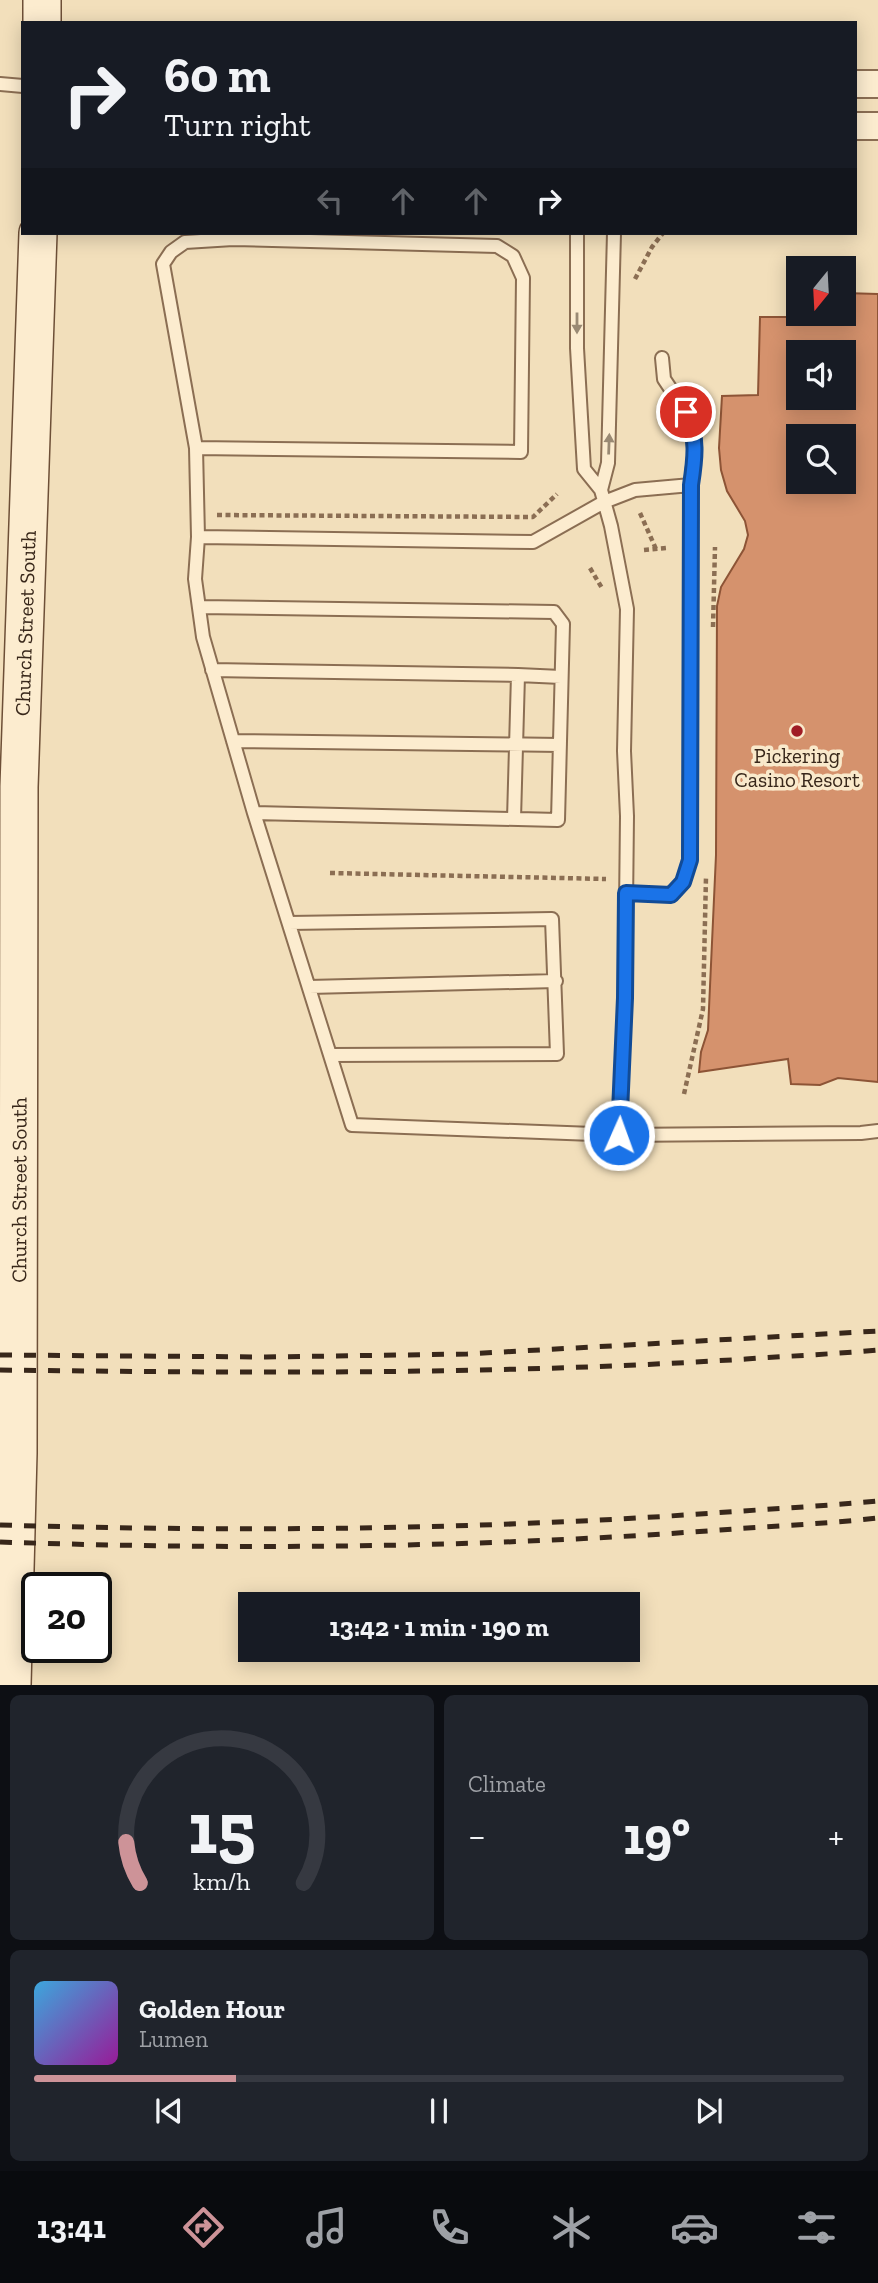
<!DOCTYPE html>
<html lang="en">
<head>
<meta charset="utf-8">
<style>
	:root { --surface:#171b24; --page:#20242c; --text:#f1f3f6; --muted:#9ea1a6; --line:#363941; --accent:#cd9398 }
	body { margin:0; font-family:"Zilla Slab",serif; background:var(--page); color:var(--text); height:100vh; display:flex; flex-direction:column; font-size:26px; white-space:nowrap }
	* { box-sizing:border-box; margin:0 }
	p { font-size:23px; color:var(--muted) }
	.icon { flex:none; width:38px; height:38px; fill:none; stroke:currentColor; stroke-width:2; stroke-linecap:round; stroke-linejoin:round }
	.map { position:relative; height:1685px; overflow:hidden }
	.panel { display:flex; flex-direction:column; gap:10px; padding:10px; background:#0d0f14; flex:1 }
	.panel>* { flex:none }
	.guide { position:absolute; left:21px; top:21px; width:836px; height:214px; border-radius:0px; box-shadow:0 4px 18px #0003; background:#171b24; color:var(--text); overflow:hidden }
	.needle { width:46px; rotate:198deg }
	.tools { position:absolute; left:786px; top:256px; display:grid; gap:14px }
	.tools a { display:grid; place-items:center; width:70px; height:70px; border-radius:0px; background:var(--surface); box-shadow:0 4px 18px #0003; font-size:35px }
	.speed { position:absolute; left:21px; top:1572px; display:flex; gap:14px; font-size:35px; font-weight:700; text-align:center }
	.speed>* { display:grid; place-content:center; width:91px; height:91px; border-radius:50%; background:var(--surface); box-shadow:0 4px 18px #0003; line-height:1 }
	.speed .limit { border:4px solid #111; border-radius:10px; background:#fff; color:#111 }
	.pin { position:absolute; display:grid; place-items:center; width:60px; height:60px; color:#fff; margin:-30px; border:4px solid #fff; border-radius:50%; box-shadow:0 2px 7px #0007 }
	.me { position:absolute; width:77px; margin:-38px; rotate:2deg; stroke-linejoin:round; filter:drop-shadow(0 0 5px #0008) }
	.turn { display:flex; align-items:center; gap:24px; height:147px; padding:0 28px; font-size:32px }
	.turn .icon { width:91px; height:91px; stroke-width:2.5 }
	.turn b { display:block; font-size:49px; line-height:60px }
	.lanes { display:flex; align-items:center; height:66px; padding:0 28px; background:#0003; justify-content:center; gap:35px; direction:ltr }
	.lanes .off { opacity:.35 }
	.big { font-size:52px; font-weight:700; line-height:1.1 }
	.panel .card { flex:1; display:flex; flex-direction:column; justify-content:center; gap:10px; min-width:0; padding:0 24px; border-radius:10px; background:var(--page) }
	.panel .dial { align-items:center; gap:0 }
	.dial svg { height:182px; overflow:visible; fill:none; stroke:var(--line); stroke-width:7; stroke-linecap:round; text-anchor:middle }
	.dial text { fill:var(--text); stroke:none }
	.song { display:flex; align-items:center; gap:21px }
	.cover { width:84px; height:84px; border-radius:10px; background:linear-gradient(135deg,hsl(200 70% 55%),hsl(300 70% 35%)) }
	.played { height:7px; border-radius:4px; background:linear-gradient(90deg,var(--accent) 25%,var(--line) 25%) }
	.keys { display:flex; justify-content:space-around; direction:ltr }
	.heat { display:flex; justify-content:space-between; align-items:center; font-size:38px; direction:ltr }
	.panel .tiles { flex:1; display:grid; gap:10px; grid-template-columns:1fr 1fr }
	.card:last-child { grid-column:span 2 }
	.trip { position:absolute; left:238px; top:1592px; width:402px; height:70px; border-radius:0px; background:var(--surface); box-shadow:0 4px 18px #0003; font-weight:700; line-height:70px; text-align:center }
	.menu { display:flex; height:112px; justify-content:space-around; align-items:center; background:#090b0e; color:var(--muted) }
	.menu .icon { width:49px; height:49px }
	.menu .on { color:var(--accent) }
	.menu b { font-size:32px; color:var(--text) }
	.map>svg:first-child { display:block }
</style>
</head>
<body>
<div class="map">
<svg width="878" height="1685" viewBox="0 0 878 1685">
	<rect width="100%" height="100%" fill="#f2dfbb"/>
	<path fill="#d5926d" stroke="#8d5436" stroke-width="2" fill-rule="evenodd" d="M844 293 878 294V1082L838 1078 820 1085 791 1084 788 1059 699 1072 701 1052 708 1030 716 855 717 606 721 587 744 549 748 535 745 521 727 491 721 470 719 448 722 396 758 395 760 317H798L799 313H844ZM798 352H844V397H798ZM798 436H844V481H798Z"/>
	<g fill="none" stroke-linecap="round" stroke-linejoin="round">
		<defs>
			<path id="service" d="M0 84 23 86
				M577 233V348L584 469 601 490 611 526 627 609 624 751 627 816 625 998 619 1135
				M196 448 521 452 523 278 513 256 497 246 233 239 185 242 171 252 163 264 196 448 198 537
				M691 485 635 490 604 502 533 542 198 537 195 579 203 637 254 813 352 1125 619 1135 861 1133 878 1131
				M601 490 608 463 614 233
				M199 607 554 612 563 624 558 820 254 813
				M212 670 518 675 514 819
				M518 675 561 677
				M233 741 560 745
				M626 893 671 895 683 882 690 860 691 485 695 446 693 427 686 412 664 379 662 358
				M289 923 552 919 557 1054 330 1055
				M309 987 556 981"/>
			<path id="minor" d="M856 84H878
				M856 126H878"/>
			<g id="secondary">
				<path d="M42 23V0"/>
				<path id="s1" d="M12 1685 18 1453 19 787 38 233"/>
			</g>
		</defs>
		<use href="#service" stroke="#8b6e53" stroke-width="16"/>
		<use href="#minor" stroke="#8b6e53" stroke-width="30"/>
		<use href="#secondary" stroke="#6d4f37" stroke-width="40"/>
		<path stroke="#8b6e53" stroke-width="4.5" stroke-dasharray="5 3.5" stroke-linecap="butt" d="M635 279 652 247 663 233
			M640 513 656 549
			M217 515 533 517 557 494
			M644 550 667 548
			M590 568 602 588
			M713 627 715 547
			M330 873 606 879
			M684 1094 703 1009 706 877"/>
		<use href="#service" stroke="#fceccf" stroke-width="12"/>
		<use href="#minor" stroke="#fceccf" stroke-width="26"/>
		<use href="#secondary" stroke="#fceccf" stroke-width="37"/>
		<path stroke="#38271a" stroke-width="5" stroke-dasharray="12 12" stroke-linecap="butt" d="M0 1355 266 1357 467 1354 878 1331
			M0 1370C249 1373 497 1375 746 1359 790 1356 834 1354 878 1350
			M0 1525C238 1532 477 1530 714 1513 769 1509 824 1506 878 1501
			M0 1542C240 1550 480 1548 720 1530 772 1526 825 1524 878 1518"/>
	</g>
	<defs><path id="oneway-solid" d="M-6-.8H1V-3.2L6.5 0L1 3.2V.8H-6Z" transform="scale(1.75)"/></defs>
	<g fill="#9a8a74">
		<use href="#oneway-solid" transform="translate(577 323) rotate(90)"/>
		<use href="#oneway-solid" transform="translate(609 444) rotate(-88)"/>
	</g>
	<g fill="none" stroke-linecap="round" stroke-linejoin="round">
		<defs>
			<path id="route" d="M619 1135 625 998 626 893 671 895 683 882 690 860 691 485C695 459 698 436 686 412"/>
		</defs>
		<use href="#route" stroke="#114b97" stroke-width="18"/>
		<use href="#route" stroke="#1a73e8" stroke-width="12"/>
	</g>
	<circle fill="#a01d25" stroke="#f9e9cb" stroke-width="2.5" cx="797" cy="731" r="7"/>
	<g text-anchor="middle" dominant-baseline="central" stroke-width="7" stroke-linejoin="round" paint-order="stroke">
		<g font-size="21" fill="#38271a" stroke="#f9e9cb">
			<text stroke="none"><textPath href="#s1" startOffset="1062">Church Street South</textPath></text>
			<text stroke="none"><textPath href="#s1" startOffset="495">Church Street South</textPath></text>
		</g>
		<g font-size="21" fill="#38271a" stroke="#f9e9cb">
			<text x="797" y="755">Pickering<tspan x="797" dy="24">Casino Resort</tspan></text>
		</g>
	</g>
</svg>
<div class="tools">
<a><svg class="needle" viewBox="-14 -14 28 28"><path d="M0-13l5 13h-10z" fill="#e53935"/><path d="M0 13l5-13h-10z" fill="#9ea1a6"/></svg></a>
<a><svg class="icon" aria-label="sound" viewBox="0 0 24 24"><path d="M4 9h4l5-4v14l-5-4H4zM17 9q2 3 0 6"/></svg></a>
<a><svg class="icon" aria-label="search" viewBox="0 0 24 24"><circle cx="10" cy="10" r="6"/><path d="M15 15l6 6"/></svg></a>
</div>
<div class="speed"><div class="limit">20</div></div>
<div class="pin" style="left:686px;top:412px;background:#d93025"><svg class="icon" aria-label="arrive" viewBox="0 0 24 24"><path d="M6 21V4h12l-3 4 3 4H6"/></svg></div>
<svg class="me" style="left:619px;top:1135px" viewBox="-20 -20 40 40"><circle r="17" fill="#1a73e8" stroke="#fff" stroke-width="3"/><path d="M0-11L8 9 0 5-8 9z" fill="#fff"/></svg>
<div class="trip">13:42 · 1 min · 190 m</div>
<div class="guide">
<div class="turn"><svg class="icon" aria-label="right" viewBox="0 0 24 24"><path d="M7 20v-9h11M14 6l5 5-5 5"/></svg><div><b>60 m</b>Turn right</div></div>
<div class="lanes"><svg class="icon off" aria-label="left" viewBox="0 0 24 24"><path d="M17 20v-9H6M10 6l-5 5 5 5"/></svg><svg class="icon off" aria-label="ahead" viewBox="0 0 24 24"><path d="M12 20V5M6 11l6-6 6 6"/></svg><svg class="icon off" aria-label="ahead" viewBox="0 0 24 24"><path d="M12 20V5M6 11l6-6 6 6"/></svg><svg class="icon" aria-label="right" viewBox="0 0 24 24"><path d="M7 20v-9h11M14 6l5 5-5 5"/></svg></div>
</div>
</div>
<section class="panel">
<div class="tiles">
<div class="card dial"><svg viewBox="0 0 100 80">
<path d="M14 69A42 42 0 1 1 86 69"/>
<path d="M14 69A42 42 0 0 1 8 51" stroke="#cd9398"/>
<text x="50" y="56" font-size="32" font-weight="700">15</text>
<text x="50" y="72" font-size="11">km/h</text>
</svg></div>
<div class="card"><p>Climate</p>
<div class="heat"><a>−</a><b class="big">19°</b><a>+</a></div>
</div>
<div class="card">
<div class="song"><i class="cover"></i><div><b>Golden Hour</b><p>Lumen</p></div></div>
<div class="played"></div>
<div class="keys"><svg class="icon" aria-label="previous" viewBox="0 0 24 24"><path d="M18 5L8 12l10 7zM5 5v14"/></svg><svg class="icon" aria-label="pause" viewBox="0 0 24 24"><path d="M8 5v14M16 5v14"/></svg><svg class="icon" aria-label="next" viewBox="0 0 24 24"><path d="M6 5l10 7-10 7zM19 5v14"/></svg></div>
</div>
</div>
</section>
<nav class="menu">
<b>13:41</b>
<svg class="icon on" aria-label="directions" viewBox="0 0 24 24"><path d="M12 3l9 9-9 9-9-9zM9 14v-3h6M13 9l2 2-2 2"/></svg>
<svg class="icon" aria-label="music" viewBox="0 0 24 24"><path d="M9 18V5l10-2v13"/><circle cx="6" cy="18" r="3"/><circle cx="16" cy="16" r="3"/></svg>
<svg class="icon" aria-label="phone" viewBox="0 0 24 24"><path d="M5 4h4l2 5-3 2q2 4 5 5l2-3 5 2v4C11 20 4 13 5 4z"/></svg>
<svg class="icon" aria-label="climate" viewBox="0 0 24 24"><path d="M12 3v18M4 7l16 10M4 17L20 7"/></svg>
<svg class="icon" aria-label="car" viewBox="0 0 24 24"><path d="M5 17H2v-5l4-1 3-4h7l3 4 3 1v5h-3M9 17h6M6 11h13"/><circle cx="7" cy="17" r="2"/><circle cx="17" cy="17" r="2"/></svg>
<svg class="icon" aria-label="filters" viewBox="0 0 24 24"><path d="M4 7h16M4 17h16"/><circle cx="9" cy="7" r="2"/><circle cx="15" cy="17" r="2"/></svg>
</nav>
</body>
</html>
